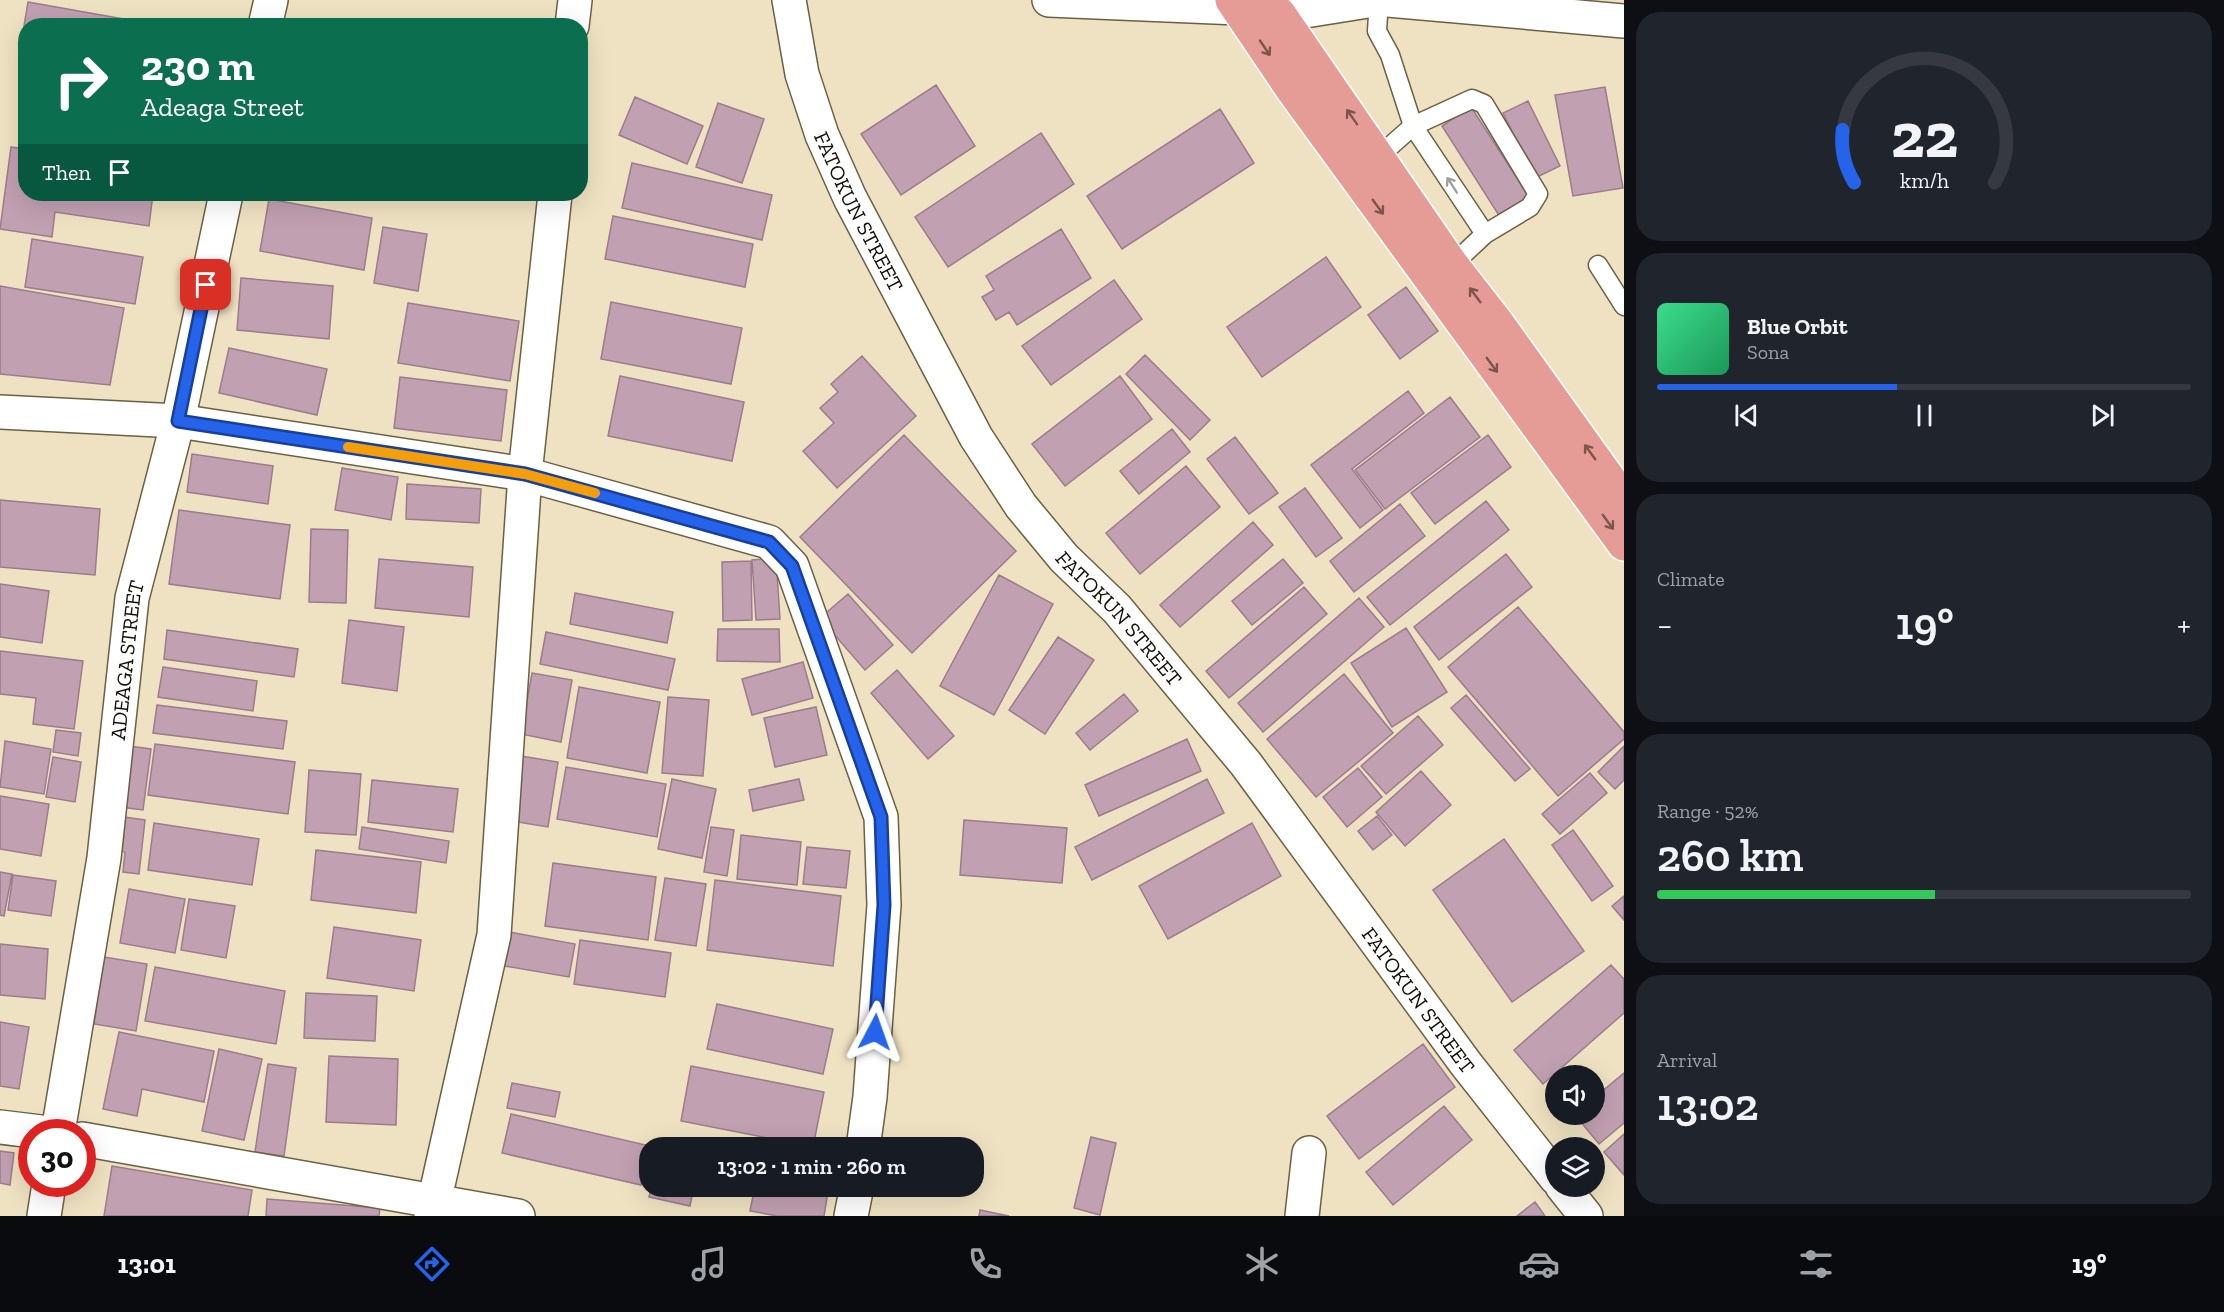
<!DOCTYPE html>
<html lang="en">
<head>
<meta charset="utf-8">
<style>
	:root { --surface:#171b24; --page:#20242c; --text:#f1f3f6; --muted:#9ea1a6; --line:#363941; --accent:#2563eb }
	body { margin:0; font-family:"Zilla Slab",serif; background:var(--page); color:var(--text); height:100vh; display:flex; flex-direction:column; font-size:22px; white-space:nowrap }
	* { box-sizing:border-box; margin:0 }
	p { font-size:20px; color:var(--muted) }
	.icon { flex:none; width:33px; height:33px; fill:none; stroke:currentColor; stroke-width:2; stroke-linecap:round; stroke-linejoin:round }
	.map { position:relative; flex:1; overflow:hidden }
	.drawer { display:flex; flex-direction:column; gap:12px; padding:12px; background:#0d0f14; width:600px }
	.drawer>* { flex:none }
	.hud { position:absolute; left:18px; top:18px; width:570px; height:183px; border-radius:24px; box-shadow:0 6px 24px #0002; background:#0b6e4f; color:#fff; overflow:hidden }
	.controls { position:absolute; left:1545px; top:1065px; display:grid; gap:12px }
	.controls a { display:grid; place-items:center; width:60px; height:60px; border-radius:50%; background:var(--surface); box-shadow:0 6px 24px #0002; font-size:30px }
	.speed { position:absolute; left:18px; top:1119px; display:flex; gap:12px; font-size:30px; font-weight:700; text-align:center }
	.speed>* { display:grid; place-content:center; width:78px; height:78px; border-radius:50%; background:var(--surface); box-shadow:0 6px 24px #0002; line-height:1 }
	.speed .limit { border:9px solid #d22; background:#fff; color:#111 }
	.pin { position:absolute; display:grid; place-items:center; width:51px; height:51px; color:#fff; margin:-26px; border-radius:12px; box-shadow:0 3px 9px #0006 }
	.me { position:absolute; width:66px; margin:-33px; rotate:4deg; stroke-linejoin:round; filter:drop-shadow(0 0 4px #0008) }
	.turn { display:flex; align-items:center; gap:21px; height:126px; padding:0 24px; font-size:27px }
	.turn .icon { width:78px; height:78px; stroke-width:2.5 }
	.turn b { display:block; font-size:42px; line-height:51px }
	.then { display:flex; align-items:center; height:57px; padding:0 24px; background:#0003; gap:12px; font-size:22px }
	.big { font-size:45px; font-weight:600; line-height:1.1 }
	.drawer .widget { flex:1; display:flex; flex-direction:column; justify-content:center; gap:9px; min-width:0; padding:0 21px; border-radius:24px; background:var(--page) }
	.drawer .dial { align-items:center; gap:0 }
	.dial svg { height:156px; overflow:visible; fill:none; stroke:var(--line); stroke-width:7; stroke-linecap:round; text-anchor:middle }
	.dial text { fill:var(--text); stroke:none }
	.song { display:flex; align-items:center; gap:18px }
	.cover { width:72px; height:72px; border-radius:9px; background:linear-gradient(135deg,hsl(150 70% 55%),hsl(150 70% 35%)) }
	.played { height:6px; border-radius:3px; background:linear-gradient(90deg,var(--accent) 45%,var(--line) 45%) }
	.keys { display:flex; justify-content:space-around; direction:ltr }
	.heat { display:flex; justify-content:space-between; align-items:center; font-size:33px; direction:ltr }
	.charge { height:9px; border-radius:4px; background:linear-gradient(90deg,#34c759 52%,var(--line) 0) }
	.trip { position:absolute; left:639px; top:1137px; width:345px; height:60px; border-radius:24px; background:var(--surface); box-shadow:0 6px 24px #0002; font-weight:600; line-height:60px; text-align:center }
	.dock { display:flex; height:96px; justify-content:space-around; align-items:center; background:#090b0e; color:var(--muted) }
	.dock .icon { width:42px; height:42px }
	.dock .current { color:var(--accent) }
	.dock b { font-size:27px; color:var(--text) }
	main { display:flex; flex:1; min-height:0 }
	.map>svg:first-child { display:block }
</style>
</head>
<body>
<main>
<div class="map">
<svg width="1624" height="1216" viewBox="0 0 1624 1216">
	<rect width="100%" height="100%" fill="#efe2c2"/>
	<path fill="#c1a0b1" stroke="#9b7c8c" stroke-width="1.5" d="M28 2 163 26H26V51L20 50Z
		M936 85 975 146 901 195 861 134Z
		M1605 87 1623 188 1573 196 1555 95Z
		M635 97 703 126 687 164 619 135Z
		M1528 101 1560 166 1535 178 1503 113Z
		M718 103 764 119 742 183 696 167Z
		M1471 107 1530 198 1500 217 1442 126Z
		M1220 109 1254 163 1122 249 1087 196Z
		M1041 133 1074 184 948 267 915 217Z
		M11 147 26 149V194H153L149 226 55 212 52 237 0 229Z
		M632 163 772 195 762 240 622 208Z
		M269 199 372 218 364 270 260 251Z
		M613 216 753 244 745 287 605 259Z
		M383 227 427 234 418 291 374 283Z
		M1061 229 1091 278 1017 325 1009 312 996 320 982 297 994 290 986 276Z
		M32 239 143 257 135 304 25 287Z
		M1326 257 1361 307 1262 377 1227 327Z
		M241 278 333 286 329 339 237 330Z
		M1114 280 1142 319 1051 385 1022 346Z
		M0 286 124 308 110 385 0 374Z
		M1406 287 1438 331 1400 359 1368 315Z
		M611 302 742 328 731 384 601 359Z
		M408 303 519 321 510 381 398 363Z
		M229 348 327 369 317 415 219 393Z
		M1145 355 1210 420 1190 440 1126 374Z
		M862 356 916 416 837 488 803 451 834 423 820 408 838 392 831 384Z
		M620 376 744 402 732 461 608 436Z
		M1120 376 1152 419 1065 486 1032 444Z
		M400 377 507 390 501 441 394 428Z
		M1408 391 1424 413 1352 469 1383 510 1360 528 1311 465Z
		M1450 397 1480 437 1385 509 1355 470Z
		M1172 429 1190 452 1139 494 1120 471Z
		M904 435 1016 551 912 653 800 537Z
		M1488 435 1511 467 1435 524 1411 493Z
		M1235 437 1278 493 1249 514 1207 459Z
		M192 454 273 466 268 504 187 492Z
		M1186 466 1220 507 1140 574 1106 533Z
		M342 468 398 477 391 520 335 510Z
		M407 484 481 489 479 523 406 519Z
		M1305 488 1342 538 1316 557 1279 507Z
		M0 500 100 509 95 575 0 567Z
		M1486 501 1509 530 1390 625 1367 597Z
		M1400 504 1425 536 1354 592 1330 561Z
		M179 510 290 525 280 599 169 584Z
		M1253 522 1273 545 1180 627 1160 605Z
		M311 529 348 530 346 603 309 602Z
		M1506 554 1532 587 1439 660 1414 627Z
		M776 558 780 619 756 620 752 560Z
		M379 559 473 567 469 617 375 608Z
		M1283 559 1303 583 1252 625 1232 601Z
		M751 561 752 620 723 621 722 562Z
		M999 575 1053 604 994 715 940 686Z
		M0 584 49 591 42 643 0 637Z
		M1304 587 1327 614 1229 698 1206 671Z
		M575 593 673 612 667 643 570 624Z
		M848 594 893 645 865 670 820 618Z
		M1359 598 1384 627 1263 732 1238 703Z
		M1518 607 1624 732V739L1558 796 1448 667Z
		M349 620 404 627 397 691 342 683Z
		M1406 628 1447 692 1392 727 1351 663Z
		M718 629H779L780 662 717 661Z
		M167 630 298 649 294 677 164 659Z
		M546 632 675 659 668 690 540 664Z
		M1058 637 1094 660 1045 734 1009 710Z
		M0 651 83 661 74 729 33 724 36 698 0 694Z
		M803 662 813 698 752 715 742 679Z
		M163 667 257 681 253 711 158 697Z
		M897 670 954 736 928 759 871 693Z
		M532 673 572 680 561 742 521 734Z
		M1344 674 1393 733 1316 797 1267 739Z
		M579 687 660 702 647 773 567 758Z
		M1124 694 1138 711 1090 750 1076 733Z
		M1466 695 1530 769 1515 781 1451 708Z
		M668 697 709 700 703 776 662 773Z
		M157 705 287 721 283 749 153 733Z
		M816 707 827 755 775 767 764 718Z
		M1418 716 1443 745 1386 794 1361 766Z
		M56 730 81 733 78 756 53 752Z
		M1187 739 1201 771 1099 816 1085 785Z
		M5 741 51 749 44 794 0 787Z
		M155 744 295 762 288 814 148 795Z
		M129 746 151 749 143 810 120 807Z
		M1624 746V780L1615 789 1598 772Z
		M521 756 558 762 548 827 511 821Z
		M53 757 81 762 75 802 46 797Z
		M566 767 666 784 657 837 557 819Z
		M1358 768 1382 797 1347 827 1323 797Z
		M309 770 361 774 356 835 305 832Z
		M1421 771 1451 805 1405 846 1376 812Z
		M1590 773 1607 793 1560 834 1542 814Z
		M672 779 716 789 702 858 658 849Z
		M799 779 804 800 753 811 749 790Z
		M1207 779 1224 813 1092 880 1075 847Z
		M372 780 458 789 453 832 368 822Z
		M0 796 49 804 41 856 0 849Z
		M1377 816 1392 835 1373 850 1358 831Z
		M124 817 145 820 139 874 123 872 125 852 120 851Z
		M964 820 1067 828 1062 883 960 875Z
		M154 823 259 839 252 885 148 870Z
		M1252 823 1281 876 1168 939 1139 886Z
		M362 827 449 841 446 863 359 849Z
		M711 827 734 830 727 876 704 872Z
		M1573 830 1613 886 1592 901 1552 845Z
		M741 835 801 842 797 885 737 879Z
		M1504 839 1584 951 1512 1002 1433 890Z
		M807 847 850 851 846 888 803 884Z
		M316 850 421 862 416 913 311 900Z
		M553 863 656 877 648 940 545 926Z
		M0 872 12 874 4 916 0 915Z
		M13 875 56 881 51 916 8 910Z
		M665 878 706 884 696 946 655 940Z
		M715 880 841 896 833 966 707 950Z
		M129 889 185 899 175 953 120 943Z
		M1624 896V920L1612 906Z
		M189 899 235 906 226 958 181 950Z
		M334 927 421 940 414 991 327 978Z
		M499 930 575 944 569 977 493 964Z
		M580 940 671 953 665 997 574 984Z
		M0 944 48 949 45 999 0 995Z
		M104 957 147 964 136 1031 94 1024Z
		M1611 965 1624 979V1013L1543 1084 1514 1050Z
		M155 967 285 991 276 1044 145 1021Z
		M306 993 377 996 375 1041 304 1038Z
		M717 1004 833 1029 823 1074 707 1049Z
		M0 1022 29 1027 19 1089 0 1086Z
		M119 1032 214 1051 204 1102 142 1089 137 1116 103 1109Z
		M1423 1044 1455 1087 1359 1159 1327 1116Z
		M219 1049 262 1059 244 1140 202 1131Z
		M329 1056 398 1059 396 1125 326 1122Z
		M268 1064 296 1068 284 1156 255 1152Z
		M691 1066 824 1092 813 1147 681 1121Z
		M1624 1073V1123L1599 1144 1575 1115 1594 1114V1098Z
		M512 1083 560 1092 555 1117 507 1108Z
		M1444 1106 1472 1140 1393 1205 1366 1172Z
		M511 1114 650 1146 641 1185 502 1153Z
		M1624 1134V1175L1604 1152Z
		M1091 1137 1116 1143 1100 1215 1074 1208Z
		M0 1151 14 1153 10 1185 0 1183Z
		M112 1166 252 1190 248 1216H104Z
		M652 1186H694L690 1206 649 1197Z
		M755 1186H829L824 1216H777L750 1211Z
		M267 1199 380 1208 379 1216H266Z
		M1535 1202 1545 1216H1517Z
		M980 1210 1009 1216H979Z"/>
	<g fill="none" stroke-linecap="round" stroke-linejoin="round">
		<defs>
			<path id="lane" d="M1379 0 1377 31 1390 55 1413 126 1485 234
				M1379 156 1413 126 1472 99 1484 104 1538 194 1530 207 1485 234 1452 265
				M1598 265 1624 306"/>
			<g id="street">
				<path id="s1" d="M789 0 802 74 822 135 850 198 976 437 1021 506 1064 558 1117 609 1246 764 1466 1064 1556 1178"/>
				<path d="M1049 0 1238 8 1280 15 1374 0"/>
				<path d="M1388 0 1624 21"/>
				<path d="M265 26 271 0"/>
				<path d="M572 26 575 0"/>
				<path d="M0 412 178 421 525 474 769 542 792 566 881 817 884 905 870 1097 863 1148"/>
				<path d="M0 1127 41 1132"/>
				<path id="s2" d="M58 1132 104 858 132 598 178 421 226 194"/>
				<path d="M82 1139 518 1216"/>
				<path d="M1562 1186 1586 1216"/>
				<path d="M44 1216 49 1184"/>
				<path d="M431 1216 494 935 525 474 555 194"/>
				<path d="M851 1216 857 1186"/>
				<path d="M1302 1216 1309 1153"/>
			</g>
			<path id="primary" d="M1232 0 1292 89 1624 544
				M1265 0 1280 15 1452 265 1498 324 1624 500"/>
		</defs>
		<use href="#lane" stroke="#6b6043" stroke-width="21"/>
		<use href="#street" stroke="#6b6043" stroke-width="36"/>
		<use href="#primary" stroke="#fff" stroke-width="36"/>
		<use href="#lane" stroke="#fff" stroke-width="18"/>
		<use href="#street" stroke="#fff" stroke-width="33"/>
		<use href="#primary" stroke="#e69c96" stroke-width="33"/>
	</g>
	<defs><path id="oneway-shaft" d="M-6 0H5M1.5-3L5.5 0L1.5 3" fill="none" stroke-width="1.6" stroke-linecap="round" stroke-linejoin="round" transform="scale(1.5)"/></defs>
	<g stroke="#7c554d">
		<use href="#oneway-shaft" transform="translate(1265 48) rotate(56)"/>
		<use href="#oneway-shaft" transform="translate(1352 117) rotate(-125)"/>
		<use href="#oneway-shaft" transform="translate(1378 207) rotate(54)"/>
		<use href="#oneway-shaft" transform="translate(1475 295) rotate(-127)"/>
		<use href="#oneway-shaft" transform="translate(1492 365) rotate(54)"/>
		<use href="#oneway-shaft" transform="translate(1590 452) rotate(-126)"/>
		<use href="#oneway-shaft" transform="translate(1608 522) rotate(54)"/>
	</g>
	<use stroke="#a19f9b" href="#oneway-shaft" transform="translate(1452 185) rotate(-123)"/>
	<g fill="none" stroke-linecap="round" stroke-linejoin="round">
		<defs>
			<path id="route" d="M206 285 178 421 525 474 769 542 792 566 881 817 884 905 875 1032"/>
		</defs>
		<use href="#route" stroke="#184099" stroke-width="15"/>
		<use href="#route" stroke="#2563eb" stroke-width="10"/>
		<path stroke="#f59e0b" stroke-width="10" d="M348 447 525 474 595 493"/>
	</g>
	<g text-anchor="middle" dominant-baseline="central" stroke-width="6" stroke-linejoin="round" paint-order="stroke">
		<g font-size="21" fill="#130e04" stroke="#fdefcf">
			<text stroke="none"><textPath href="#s1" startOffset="224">FATOKUN STREET</textPath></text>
			<text stroke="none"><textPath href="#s1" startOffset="710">FATOKUN STREET</textPath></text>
			<text stroke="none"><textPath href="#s2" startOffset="477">ADEAGA STREET</textPath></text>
			<text stroke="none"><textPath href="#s1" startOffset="1196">FATOKUN STREET</textPath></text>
		</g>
	</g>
</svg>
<div class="controls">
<a><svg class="icon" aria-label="sound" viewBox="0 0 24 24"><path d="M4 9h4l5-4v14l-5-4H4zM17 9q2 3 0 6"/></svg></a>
<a><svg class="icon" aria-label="layers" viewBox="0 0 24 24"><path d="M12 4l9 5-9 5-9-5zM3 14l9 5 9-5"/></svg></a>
</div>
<div class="speed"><div class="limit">30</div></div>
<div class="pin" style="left:206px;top:285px;background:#d93025"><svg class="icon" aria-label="arrive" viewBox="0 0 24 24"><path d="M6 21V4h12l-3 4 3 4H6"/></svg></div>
<svg class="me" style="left:875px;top:1032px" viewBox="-20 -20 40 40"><path d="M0-17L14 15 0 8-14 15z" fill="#2563eb" stroke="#fff" stroke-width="4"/></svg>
<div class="trip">13:02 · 1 min · 260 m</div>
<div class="hud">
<div class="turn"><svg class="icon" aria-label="right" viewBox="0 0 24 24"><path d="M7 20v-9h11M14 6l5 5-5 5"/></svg><div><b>230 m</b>Adeaga Street</div></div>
<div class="then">Then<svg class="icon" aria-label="arrive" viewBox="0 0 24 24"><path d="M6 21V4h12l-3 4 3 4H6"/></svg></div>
</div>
</div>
<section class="drawer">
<div class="widget dial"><svg viewBox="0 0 100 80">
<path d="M14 69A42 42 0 1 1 86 69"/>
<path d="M14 69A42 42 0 0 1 8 42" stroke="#2563eb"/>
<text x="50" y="56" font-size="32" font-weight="700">22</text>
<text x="50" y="72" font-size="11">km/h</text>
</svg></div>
<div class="widget">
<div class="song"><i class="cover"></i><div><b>Blue Orbit</b><p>Sona</p></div></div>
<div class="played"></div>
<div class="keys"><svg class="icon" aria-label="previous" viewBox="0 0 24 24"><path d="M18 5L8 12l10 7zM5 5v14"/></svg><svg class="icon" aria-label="pause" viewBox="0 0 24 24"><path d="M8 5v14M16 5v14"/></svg><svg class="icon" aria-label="next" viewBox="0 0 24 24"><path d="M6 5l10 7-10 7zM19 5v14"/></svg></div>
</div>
<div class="widget"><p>Climate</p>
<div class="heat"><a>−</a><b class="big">19°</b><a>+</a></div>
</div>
<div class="widget"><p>Range · 52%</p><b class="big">260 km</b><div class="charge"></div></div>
<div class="widget"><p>Arrival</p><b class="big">13:02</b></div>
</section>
</main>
<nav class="dock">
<b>13:01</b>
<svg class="icon current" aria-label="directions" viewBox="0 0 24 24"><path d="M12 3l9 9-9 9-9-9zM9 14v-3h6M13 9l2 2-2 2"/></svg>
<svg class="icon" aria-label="music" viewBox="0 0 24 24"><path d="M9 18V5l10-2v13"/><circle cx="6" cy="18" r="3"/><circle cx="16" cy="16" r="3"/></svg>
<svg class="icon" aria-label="phone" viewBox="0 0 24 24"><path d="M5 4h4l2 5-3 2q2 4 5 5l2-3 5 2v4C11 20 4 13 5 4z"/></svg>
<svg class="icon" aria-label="climate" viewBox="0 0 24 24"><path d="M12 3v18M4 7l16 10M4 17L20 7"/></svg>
<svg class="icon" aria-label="car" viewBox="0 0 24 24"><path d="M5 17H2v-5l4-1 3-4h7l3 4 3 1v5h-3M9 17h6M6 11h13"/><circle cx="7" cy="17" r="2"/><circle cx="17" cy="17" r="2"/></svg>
<svg class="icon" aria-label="filters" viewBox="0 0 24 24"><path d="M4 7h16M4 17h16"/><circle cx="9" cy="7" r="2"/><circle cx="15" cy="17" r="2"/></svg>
<b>19°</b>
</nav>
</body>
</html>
